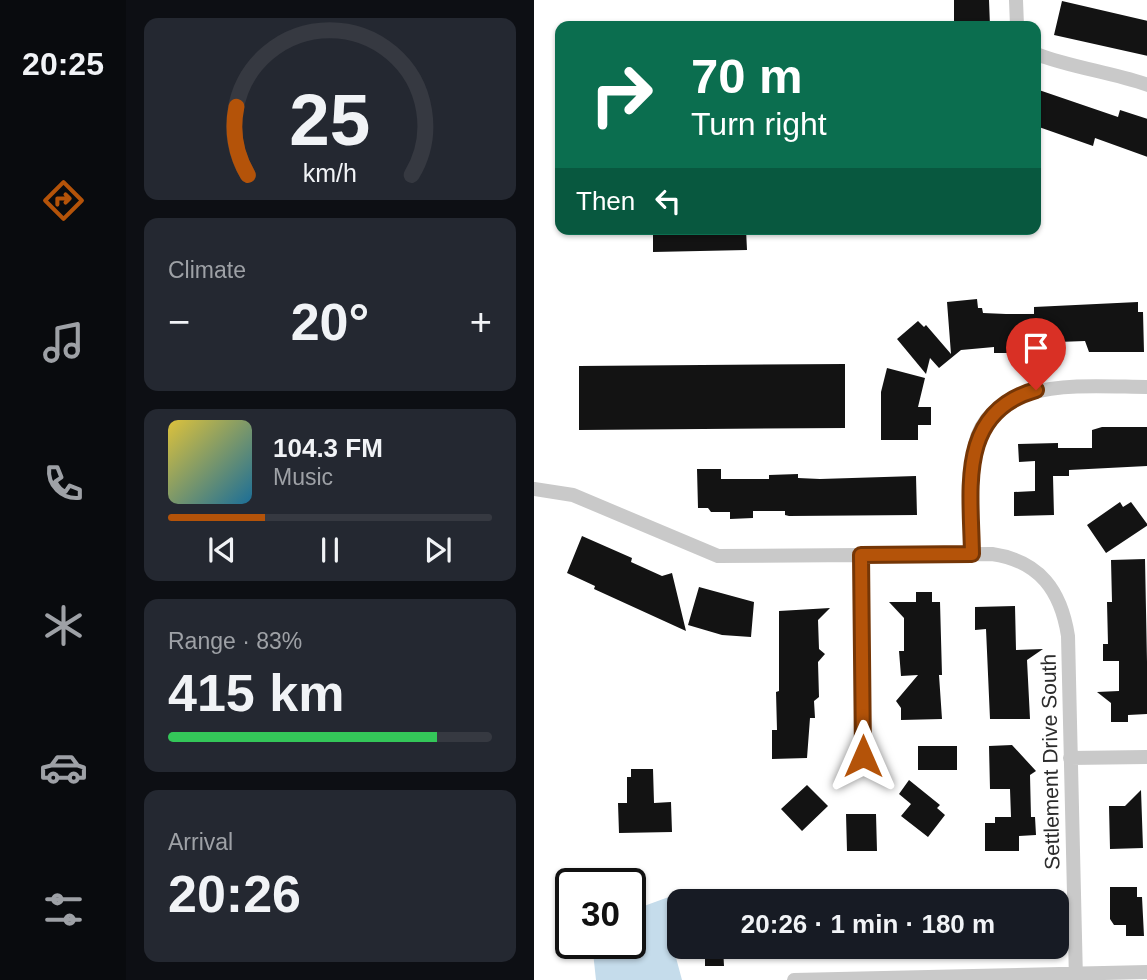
<!DOCTYPE html>
<html lang="en">
<head>
<meta charset="utf-8">
<style>
	:root { --surface:#171b24; --page:#242831; --text:#f1f3f6; --muted:#9ea1a6; --line:#363941; --accent:#b45309 }
	body { margin:0; font-family:Helvetica,sans-serif; background:var(--page); color:var(--text); height:100vh; display:flex; flex-direction:column; font-size:26px; white-space:nowrap }
	* { box-sizing:border-box; margin:0 }
	p { font-size:23px; color:var(--muted) }
	.icon { flex:none; width:38px; height:38px; fill:none; stroke:currentColor; stroke-width:2; stroke-linecap:round; stroke-linejoin:round }
	.map { position:relative; flex:1; overflow:hidden }
	.drawer { display:flex; flex-direction:column; gap:18px; padding:18px; background:#0d0f14; width:408px }
	.drawer>* { flex:none }
	.banner { position:absolute; left:21px; top:21px; width:486px; height:214px; border-radius:14px; box-shadow:0 2px 5px #0004; background:#0b6e4f; color:#fff; overflow:hidden }
	.speed { position:absolute; left:21px; top:868px; display:flex; gap:14px; font-size:35px; font-weight:700; text-align:center }
	.speed>* { display:grid; place-content:center; width:91px; height:91px; border-radius:50%; background:var(--surface); box-shadow:0 2px 5px #0004; line-height:1 }
	.speed .limit { border:4px solid #111; border-radius:10px; background:#fff; color:#111 }
	.pin { position:absolute; display:grid; place-items:center; width:60px; height:60px; color:#fff; margin:-72px -30px; border-radius:50% 50% 50% 0; rotate:-45deg; box-shadow:0 0 7px #0007 }
	.pin .icon { rotate:45deg }
	.me { position:absolute; width:77px; margin:-38px; rotate:0deg; stroke-linejoin:round; filter:drop-shadow(0 0 5px #0008) }
	.turn { display:flex; align-items:center; gap:24px; height:147px; padding:0 21px; font-size:32px }
	.turn .icon { width:91px; height:91px; stroke-width:2.5 }
	.turn b { display:block; font-size:49px; line-height:60px }
	.then { display:flex; align-items:center; height:66px; padding:0 21px; background:#0003; gap:14px; font-size:26px }
	.big { font-size:52px; font-weight:600; line-height:1.1 }
	.drawer .card { flex:1; display:flex; flex-direction:column; justify-content:center; gap:10px; min-width:0; padding:0 24px; border-radius:14px; background:var(--page) }
	.drawer .dial { align-items:center; gap:0 }
	.dial svg { height:182px; overflow:visible; fill:none; stroke:var(--line); stroke-width:7; stroke-linecap:round; text-anchor:middle }
	.dial text { fill:var(--text); stroke:none }
	.song { display:flex; align-items:center; gap:21px }
	.cover { width:84px; height:84px; border-radius:10px; background:linear-gradient(135deg,hsl(50 70% 55%),hsl(200 70% 35%)) }
	.played { height:7px; border-radius:4px; background:linear-gradient(90deg,var(--accent) 30%,var(--line) 30%) }
	.keys { display:flex; justify-content:space-around; direction:ltr }
	.heat { display:flex; justify-content:space-between; align-items:center; font-size:38px; direction:ltr }
	.charge { height:10px; border-radius:5px; background:linear-gradient(90deg,#34c759 83%,var(--line) 0) }
	.trip { position:absolute; left:133px; top:889px; width:402px; height:70px; border-radius:14px; background:var(--surface); box-shadow:0 2px 5px #0004; font-weight:600; line-height:70px; text-align:center }
	main { display:flex; flex:1; min-height:0 }
	.menu { display:flex; flex-direction:column; width:126px; justify-content:space-around; align-items:center; background:#090b0e; color:var(--muted) }
	.menu .icon { width:49px; height:49px }
	.menu .active { color:var(--accent) }
	.menu b { font-size:32px; color:var(--text) }
	.map>svg:first-child { display:block }
</style>
</head>
<body>
<main>
<nav class="menu">
<b>20:25</b>
<svg class="icon active" aria-label="directions" viewBox="0 0 24 24"><path d="M12 3l9 9-9 9-9-9zM9 14v-3h6M13 9l2 2-2 2"/></svg>
<svg class="icon" aria-label="music" viewBox="0 0 24 24"><path d="M9 18V5l10-2v13"/><circle cx="6" cy="18" r="3"/><circle cx="16" cy="16" r="3"/></svg>
<svg class="icon" aria-label="phone" viewBox="0 0 24 24"><path d="M5 4h4l2 5-3 2q2 4 5 5l2-3 5 2v4C11 20 4 13 5 4z"/></svg>
<svg class="icon" aria-label="climate" viewBox="0 0 24 24"><path d="M12 3v18M4 7l16 10M4 17L20 7"/></svg>
<svg class="icon" aria-label="car" viewBox="0 0 24 24"><path d="M5 17H2v-5l4-1 3-4h7l3 4 3 1v5h-3M9 17h6M6 11h13"/><circle cx="7" cy="17" r="2"/><circle cx="17" cy="17" r="2"/></svg>
<svg class="icon" aria-label="filters" viewBox="0 0 24 24"><path d="M4 7h16M4 17h16"/><circle cx="9" cy="7" r="2"/><circle cx="15" cy="17" r="2"/></svg>
</nav>
<section class="drawer">
<div class="card dial"><svg viewBox="0 0 100 80">
<path d="M14 69A42 42 0 1 1 86 69"/>
<path d="M14 69A42 42 0 0 1 9 39" stroke="#b45309"/>
<text x="50" y="56" font-size="32" font-weight="700">25</text>
<text x="50" y="72" font-size="11">km/h</text>
</svg></div>
<div class="card"><p>Climate</p>
<div class="heat"><a>−</a><b class="big">20°</b><a>+</a></div>
</div>
<div class="card">
<div class="song"><i class="cover"></i><div><b>104.3 FM</b><p>Music</p></div></div>
<div class="played"></div>
<div class="keys"><svg class="icon" aria-label="previous" viewBox="0 0 24 24"><path d="M18 5L8 12l10 7zM5 5v14"/></svg><svg class="icon" aria-label="pause" viewBox="0 0 24 24"><path d="M8 5v14M16 5v14"/></svg><svg class="icon" aria-label="next" viewBox="0 0 24 24"><path d="M6 5l10 7-10 7zM19 5v14"/></svg></div>
</div>
<div class="card"><p>Range · 83%</p><b class="big">415 km</b><div class="charge"></div></div>
<div class="card"><p>Arrival</p><b class="big">20:26</b></div>
</section>
<div class="map">
<svg width="614" height="980" viewBox="0 0 614 980">
	<rect width="100%" height="100%" fill="#fff"/>
	<path fill="#c5dceb" d="M143 894 137 939 148 980H62L58 943H96V905L110 906Z"/>
	<path fill="#131313" d="M420 0H455L456 26H420Z
		M528 1 614 21V56L520 35Z
		M502 89 584 117 586 110 614 119V157L561 138 559 146 502 126Z
		M119 229H212L213 250 119 252Z
		M443 299 444 308H448L449 313 472 314H500V307L604 302V312H609L610 352H555L551 341 524 342V349L490 347 479 361 474 353H460V347L427 350 405 368 396 358 392 374 363 339 384 321 390 327 392 325 417 354 413 302Z
		M311 364V428L45 430V366Z
		M353 368 391 378 384 407H397V425H384V440H347V392Z
		M568 427H614V466L535 470V476H519L520 515 480 516V492L501 491V461L485 462 484 444 524 443V448H558V430Z
		M163 469H187V479H235V475L264 474V478L286 479 382 476 383 515 255 516 251 515V511H219V518L196 519V512H177L174 508H164Z
		M586 502 589 507 597 502 614 525 572 553 553 525Z
		M48 536 98 558 97 562 128 576 138 573 152 631 60 589 61 586 33 573Z
		M611 559 614 714 594 715V722H577V703L563 692 585 691V661H569V644H574L573 602H578L577 560Z
		M165 587 220 602 217 637 188 635 154 625Z
		M382 592H398V602H406L408 675H405L408 719 367 720V708L362 701 384 675 367 676 365 651H370V618L355 602H382Z
		M481 606 482 650 509 649 493 660 496 719H456L452 629 441 630V607Z
		M296 608 284 620 285 649 291 654 284 662 285 697 280 701 281 718H276L273 758 238 759V730H243L242 692 245 691V611Z
		M478 745 502 771 496 775 497 817H501L502 835 485 836V851H451V823H461V817H477L476 789H456L455 746Z
		M384 746H423V770H384Z
		M97 769H119L120 803 137 802 138 832 85 833 84 803H93V777H97Z
		M375 780 406 805 403 808 411 815 394 837 367 816 377 804 365 794Z
		M273 785 294 806 268 831 247 809Z
		M607 790 609 848 576 849 575 806H591Z
		M312 814H342L343 851H313Z
		M576 887H603V897H608L610 936H592V925H580L576 919Z
		M171 947H189L190 966H171Z"/>
	<g fill="none" stroke-linecap="round" stroke-linejoin="round">
		<path stroke="#c9c9c9" stroke-width="14" d="M482 0 483 26
			M502 54C539 68 577 72 614 85
			M0 489 39 495 184 556 458 554C506 561 527 591 534 636L542 980
			M438 554C438 521 436 489 439 457 446 373 555 387 614 387
			M327 555 329 756
			M536 758 614 757
			M260 980 614 972"/>
	</g>
	<g fill="none" stroke-linecap="round" stroke-linejoin="round">
		<defs>
			<path id="route" d="M329 756 327 555 438 554C437 489 423 412 502 390"/>
		</defs>
		<use href="#route" stroke="#753606" stroke-width="18"/>
		<use href="#route" stroke="#b45309" stroke-width="12"/>
	</g>
	<g text-anchor="middle" dominant-baseline="central" stroke-width="7" stroke-linejoin="round" paint-order="stroke">
		<g font-size="21" fill="#2c2c2c" stroke="#fff">
			<text transform="translate(516 762) rotate(-91)">Settlement Drive South</text>
		</g>
	</g>
</svg>
<div class="speed"><div class="limit">30</div></div>
<div class="pin" style="left:502px;top:390px;background:#d93025"><svg class="icon" aria-label="arrive" viewBox="0 0 24 24"><path d="M6 21V4h12l-3 4 3 4H6"/></svg></div>
<svg class="me" style="left:329px;top:756px" viewBox="-20 -20 40 40"><path d="M0-17L14 15 0 8-14 15z" fill="#b45309" stroke="#fff" stroke-width="4"/></svg>
<div class="trip">20:26 · 1 min · 180 m</div>
<div class="banner">
<div class="turn"><svg class="icon" aria-label="right" viewBox="0 0 24 24"><path d="M7 20v-9h11M14 6l5 5-5 5"/></svg><div><b>70 m</b>Turn right</div></div>
<div class="then">Then<svg class="icon" aria-label="left" viewBox="0 0 24 24"><path d="M17 20v-9H6M10 6l-5 5 5 5"/></svg></div>
</div>
</div>
</main>
</body>
</html>
